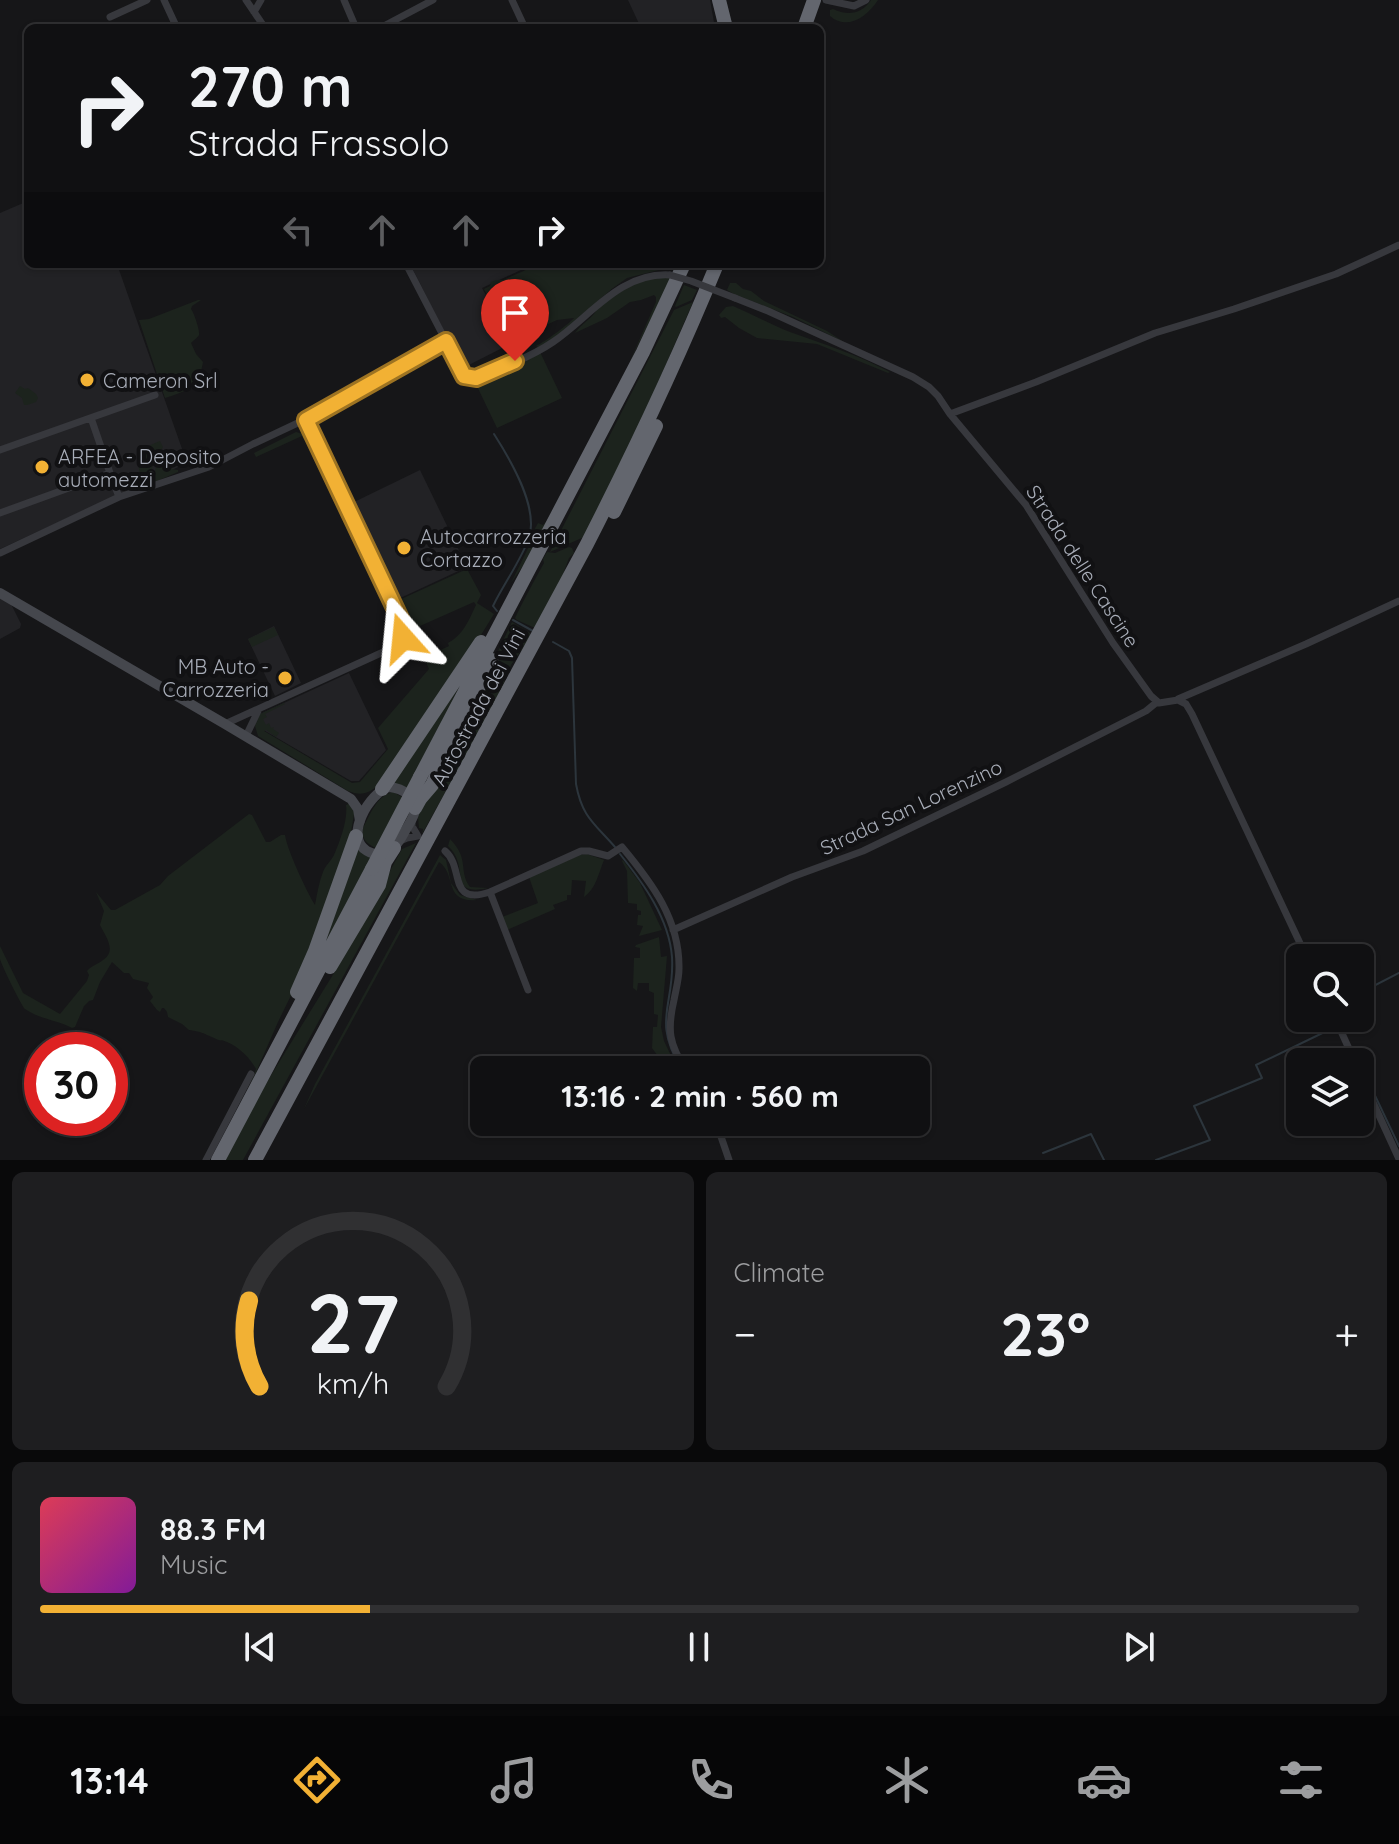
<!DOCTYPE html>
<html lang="en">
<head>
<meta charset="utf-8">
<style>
	:root { --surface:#101012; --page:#1e1e20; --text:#f1f3f6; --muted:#9c9d9f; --line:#303032; --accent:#f2b134 }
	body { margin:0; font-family:Quicksand,sans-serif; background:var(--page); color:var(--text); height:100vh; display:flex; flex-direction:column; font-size:30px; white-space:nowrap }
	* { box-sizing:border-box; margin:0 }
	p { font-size:26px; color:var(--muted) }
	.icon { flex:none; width:44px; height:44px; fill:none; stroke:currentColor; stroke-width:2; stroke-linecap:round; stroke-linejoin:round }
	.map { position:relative; height:1160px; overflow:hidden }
	.drawer { display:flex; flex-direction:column; gap:12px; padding:12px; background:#09090a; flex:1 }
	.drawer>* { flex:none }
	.guide { position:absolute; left:24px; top:24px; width:800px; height:244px; border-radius:12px; box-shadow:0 2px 6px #0004,0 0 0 2px var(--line); background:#101012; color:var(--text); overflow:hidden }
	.tools { position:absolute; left:1286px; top:944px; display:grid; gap:16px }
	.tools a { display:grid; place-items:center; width:88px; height:88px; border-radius:12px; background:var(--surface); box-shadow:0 2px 6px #0004,0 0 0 2px var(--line); font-size:40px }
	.speed { position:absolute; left:24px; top:1032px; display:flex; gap:16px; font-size:40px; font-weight:700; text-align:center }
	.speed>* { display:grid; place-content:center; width:104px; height:104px; border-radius:50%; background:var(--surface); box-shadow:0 2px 6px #0004,0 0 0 2px var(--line); line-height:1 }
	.speed .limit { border:12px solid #d22; background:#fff; color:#111 }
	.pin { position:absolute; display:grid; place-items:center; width:68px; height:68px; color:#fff; margin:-82px -34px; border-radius:50% 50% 50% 0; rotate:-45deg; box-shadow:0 0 8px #0007 }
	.pin .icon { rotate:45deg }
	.me { position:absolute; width:88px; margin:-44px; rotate:342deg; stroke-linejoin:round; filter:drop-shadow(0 0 6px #0008) }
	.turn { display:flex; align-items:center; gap:28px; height:168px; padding:0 32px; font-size:36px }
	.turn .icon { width:104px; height:104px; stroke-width:2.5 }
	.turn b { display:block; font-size:56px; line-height:68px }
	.lanes { display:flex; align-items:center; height:76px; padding:0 32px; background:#0003; justify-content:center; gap:40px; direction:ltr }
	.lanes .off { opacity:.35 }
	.big { font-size:60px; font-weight:800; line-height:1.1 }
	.drawer .card { flex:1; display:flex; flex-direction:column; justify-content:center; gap:12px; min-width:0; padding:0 28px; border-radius:12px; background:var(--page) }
	.drawer .dial { align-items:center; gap:0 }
	.dial svg { height:208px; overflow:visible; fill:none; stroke:var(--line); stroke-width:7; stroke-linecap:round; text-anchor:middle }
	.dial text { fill:var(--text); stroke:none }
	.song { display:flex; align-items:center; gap:24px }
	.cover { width:96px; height:96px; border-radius:12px; background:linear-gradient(135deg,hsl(350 70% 55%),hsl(290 70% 35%)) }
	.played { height:8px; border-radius:4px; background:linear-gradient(90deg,var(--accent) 25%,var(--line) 25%) }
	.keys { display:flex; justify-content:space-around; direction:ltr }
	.heat { display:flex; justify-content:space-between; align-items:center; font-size:44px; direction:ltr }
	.drawer .tiles { flex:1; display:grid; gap:12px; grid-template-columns:1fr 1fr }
	.card:last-child { grid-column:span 2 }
	.trip { position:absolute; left:470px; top:1056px; width:460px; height:80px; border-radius:12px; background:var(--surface); box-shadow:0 2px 6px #0004,0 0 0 2px var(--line); font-weight:800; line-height:80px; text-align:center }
	.tab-bar { display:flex; height:128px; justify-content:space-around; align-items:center; background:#060607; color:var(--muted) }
	.tab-bar .icon { width:56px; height:56px }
	.tab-bar .current { color:var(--accent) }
	.tab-bar b { font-size:36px; color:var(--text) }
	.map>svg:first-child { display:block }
</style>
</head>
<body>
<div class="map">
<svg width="1399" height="1160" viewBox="0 0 1399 1160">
	<rect width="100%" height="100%" fill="#161618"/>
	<path fill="#222225" d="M628 0H710L715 28H641Z
		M28 201V264H117L187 463 0 549V213Z
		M410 264H534L482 288 511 342 510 344 463 368Z
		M420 470 467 567 396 600 381 569 385 566 382 561 377 562 350 504Z
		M0 597 10 602 21 624 20 628 0 639Z
		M274 626 301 683 275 696 248 639Z
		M349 673 386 750 359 781H351L255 725 260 714Z"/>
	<path fill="#1c231d" d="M871 0H878C867 17 847 31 830 16V10L833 9C848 16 862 14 871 0Z
		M534 264H678L677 270H659L627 278 613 288 554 339 538 347 536 346C543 343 569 324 574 318L557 320 510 342 484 289 490 286 491 282 496 280H503L535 266Z
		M663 276 671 279 630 361 656 302V297L654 295 641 300 630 302 607 318 575 333C582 323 593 318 598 308 608 300 632 283 644 280 650 279 656 278 663 276Z
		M730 283H736L743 289 751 291 764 301 827 331 844 342 793 317 734 294 727 290Z
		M684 285 697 290 692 300 676 307 675 306Z
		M198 300H201L192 306 191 309C194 313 200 330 199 335 198 337 192 342 191 343L196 354 203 362 201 372 205 380C199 385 174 396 165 398L139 320 149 319Z
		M693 302 632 443 584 537 550 552 674 310Z
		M733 306C752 314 771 325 790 332 824 344 858 355 890 372L888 373 817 344 757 338 739 328 725 317 721 318 719 315 726 307Z
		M540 352 562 398 497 428 475 382Z
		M20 386 25 389 28 388 36 394 38 398 36 402 27 405H24L22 398 15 393Z
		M296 432 303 434 306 439 304 440 302 436 256 457 254 453Z
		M160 441 163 447 153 464 151 473 140 478 138 460 145 454 148 446Z
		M168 453 172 455 169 461 172 469 178 470V472L150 484 147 482 148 478 155 471 158 459H164Z
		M550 517 534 550 511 583 532 540 533 532 538 523 543 525Z
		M569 547 572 548 574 553 569 558 559 585 535 628 517 620 515 618C524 599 534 581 544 563L543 559 547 552 555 553Z
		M467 569 481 595 477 603 494 614 460 669 376 787C366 795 359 795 348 791L258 736 255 726 260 714 284 703 285 704 265 714 267 717 263 719 266 725 269 723 271 728 274 727 273 729 279 733 276 737 266 730 264 731 352 783 360 782 388 749 378 728 429 669 424 658 449 646 448 643C463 635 469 620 476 605L474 602 411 630 397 601Z
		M512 622 530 633 531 636 511 665 498 697 422 834 423 829 419 828 418 817Z
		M274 627 278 635 252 647 248 639Z
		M468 670 407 788 393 783Z
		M393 792 404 798 376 848C367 844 362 839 362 830 370 815 376 796 393 792Z
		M351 803 355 809 351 832 300 977 278 1022 250 1086 256 1069C251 1059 238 1046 227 1042 216 1038 225 1043 214 1038 202 1033 203 1032 189 1030L182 1024 168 1017 167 1012 164 1008H162L160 1012 157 1010 150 1001 153 997 147 988 149 983 133 979 129 973H124L112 962 100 982 93 1000 89 1001 84 1006 75 1027 72 1028C57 1020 39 1019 25 1009 22 1007 1 964 0 959 0 955 0 951 0 946L23 993 60 1014 87 981 89 975 87 971C92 965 97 965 103 960 117 951 106 937 100 925L104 911 96 892 111 910H115L160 885 168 876 249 814 252 815 266 842H270L281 835H285C287 850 307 892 315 905 317 894 319 882 323 872 325 866 331 861 334 855 340 841 348 820 346 805Z
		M450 839C470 859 458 871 470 887L488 888C446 897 471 867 448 846Z
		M416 843 243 1160H225L257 1098 334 973 402 849Z
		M358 848 371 858 303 990Z
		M587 854 604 860C599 872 596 889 584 897L586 881 572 880 571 895H567V900L553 905 555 909 507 930 502 917 538 903 529 877 580 855Z
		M440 855 446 860 451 883 460 895 477 900C443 903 457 874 439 862L304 1109 315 1084Z
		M623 860 640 883 662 930 639 936 643 926 637 925 638 915H641V911L637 910V904L628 903 627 871 622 861Z
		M659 937 661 957 667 956 661 1027 664 1041 676 1066 668 1070 652 1048 653 1027H657L658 1015 654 1014V993L649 991V983H638L637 991 633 988 634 958H640V948L635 947 636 945Z"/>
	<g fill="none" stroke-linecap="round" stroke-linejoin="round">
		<path stroke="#2c353c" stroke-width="2" d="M494 434C510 459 539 507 529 538 522 558 504 584 494 604L493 606 497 611
			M513 620 533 631
			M553 642 569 651 572 658 576 784C582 817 594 823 615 847
			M620 854C643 883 669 918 672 957 675 1006 651 1019 682 1070
			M1360 993 1399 973
			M1360 1064 1399 1146
			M669 1070 679 1065
			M1043 1153 1091 1134 1104 1160
			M1156 1160 1210 1140 1194 1106 1262 1078 1256 1065 1335 1027"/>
		<path stroke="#37383d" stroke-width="7" d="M164 0 177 28
			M246 0 265 28
			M344 0 356 28
			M512 0 525 28
			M826 0 854 6 866 0
			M254 12 261 0
			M110 17 147 0
			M380 28 433 0
			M406 264 464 376 473 379C495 372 534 355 553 342 590 317 620 272 670 275
			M735 298 768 311 913 377 929 387 938 396 950 414 1026 505 1113 643 1151 696 1159 703 1178 700 1186 704 1192 714 1307 958
			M950 414 1036 382 1155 333 1234 309 1336 274 1399 245
			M0 450 155 395
			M110 473 119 497
			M0 513 110 473 91 418
			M0 553 119 497 209 467 253 444 321 412 446 341
			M1178 699 1306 644 1399 601
			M225 724 392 648C401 643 406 638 404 627L306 420
			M246 736 258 711
			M400 841 407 838 418 836 412 826V821
			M445 851C465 868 447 906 490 892L581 851H589L608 856 622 847C652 883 680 920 679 969 679 979 676 989 674 1000 667 1030 669 1044 686 1070
			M490 892 528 990
			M673 930 792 877 863 851 1006 782 1146 711 1157 702
			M1335 1018 1355 1062
			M1360 1074 1399 1159
			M716 1122 729 1160
			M206 1160 251 1074"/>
		<path stroke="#45474d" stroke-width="10" d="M0 593 225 724 351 799 358 809 360 821
			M389 787C402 788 420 798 414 814 412 820 408 826 405 831 398 845 385 861 367 851 343 837 370 792 389 787Z"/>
		<path stroke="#63666e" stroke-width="14" d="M719 0 726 28
			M804 28 814 0
			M614 512 656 426
			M420 777 643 352 684 264
			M382 789 481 642
			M415 808 420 799 432 785 492 660
			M330 967 379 885 385 862 394 848
			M297 992 315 951 356 836
			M218 1160 372 869
			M255 1160 587 544C634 452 678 359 717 264"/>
		<path stroke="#37383d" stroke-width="7" d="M670 275 691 281 735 298"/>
		<path stroke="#63666e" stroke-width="14" d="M372 869 420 777"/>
	</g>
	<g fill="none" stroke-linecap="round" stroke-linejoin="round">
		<defs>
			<path id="route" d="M403 638 404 627 306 420 446 341 464 376 476 378 515 361"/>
		</defs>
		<use href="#route" stroke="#9d7322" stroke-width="20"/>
		<use href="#route" stroke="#f2b134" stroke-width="14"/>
	</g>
	<g fill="#f2b134" stroke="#111113" stroke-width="3">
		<circle cx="87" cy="380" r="8"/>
		<circle cx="42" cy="467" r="8"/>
		<circle cx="404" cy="548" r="8"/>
		<circle cx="285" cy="678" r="8"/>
	</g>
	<g text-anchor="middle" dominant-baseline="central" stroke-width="8" stroke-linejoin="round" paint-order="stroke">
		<g font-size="20" fill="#a8adb8" stroke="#111113" text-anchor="start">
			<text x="103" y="380">Cameron Srl</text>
			<text x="58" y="456">ARFEA - Deposito<tspan x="58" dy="23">automezzi</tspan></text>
			<text x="420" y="536">Autocarrozzeria<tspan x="420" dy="23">Cortazzo</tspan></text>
			<text x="269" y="666" text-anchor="end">MB Auto -<tspan x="269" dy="23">Carrozzeria</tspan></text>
		</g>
		<g font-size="20" fill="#a8adb8" stroke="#111113">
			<text transform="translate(1083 566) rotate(57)">Strada delle Cascine</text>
			<text transform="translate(478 707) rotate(-62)">Autostrada dei Vini</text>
			<text transform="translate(911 807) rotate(-25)">Strada San Lorenzino</text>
		</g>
	</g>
</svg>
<div class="tools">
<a><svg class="icon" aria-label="search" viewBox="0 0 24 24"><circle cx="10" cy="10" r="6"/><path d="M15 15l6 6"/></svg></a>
<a><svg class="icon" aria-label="layers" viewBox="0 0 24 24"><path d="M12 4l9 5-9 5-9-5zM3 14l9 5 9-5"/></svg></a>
</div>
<div class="speed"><div class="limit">30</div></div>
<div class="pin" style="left:515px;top:361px;background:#d93025"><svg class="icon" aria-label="arrive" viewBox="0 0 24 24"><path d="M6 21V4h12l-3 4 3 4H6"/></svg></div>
<svg class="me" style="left:403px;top:638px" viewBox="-20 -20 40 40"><path d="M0-17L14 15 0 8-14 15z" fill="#f2b134" stroke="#fff" stroke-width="4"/></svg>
<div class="trip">13:16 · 2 min · 560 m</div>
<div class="guide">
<div class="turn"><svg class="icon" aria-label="right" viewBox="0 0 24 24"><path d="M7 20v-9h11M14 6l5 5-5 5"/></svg><div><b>270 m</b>Strada Frassolo</div></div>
<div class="lanes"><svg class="icon off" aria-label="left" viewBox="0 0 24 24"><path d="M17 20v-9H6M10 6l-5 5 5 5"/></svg><svg class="icon off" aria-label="ahead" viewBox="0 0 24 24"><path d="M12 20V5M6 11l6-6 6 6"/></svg><svg class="icon off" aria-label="ahead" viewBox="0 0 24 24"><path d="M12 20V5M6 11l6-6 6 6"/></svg><svg class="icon" aria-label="right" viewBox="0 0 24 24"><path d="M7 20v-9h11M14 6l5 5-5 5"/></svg></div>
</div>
</div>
<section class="drawer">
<div class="tiles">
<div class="card dial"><svg viewBox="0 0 100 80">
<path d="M14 69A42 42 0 1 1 86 69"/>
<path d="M14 69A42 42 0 0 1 10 36" stroke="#f2b134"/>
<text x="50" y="56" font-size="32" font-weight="700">27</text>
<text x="50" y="72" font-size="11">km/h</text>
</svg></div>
<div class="card"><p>Climate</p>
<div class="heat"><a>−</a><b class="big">23°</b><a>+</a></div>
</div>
<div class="card">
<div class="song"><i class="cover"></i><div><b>88.3 FM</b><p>Music</p></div></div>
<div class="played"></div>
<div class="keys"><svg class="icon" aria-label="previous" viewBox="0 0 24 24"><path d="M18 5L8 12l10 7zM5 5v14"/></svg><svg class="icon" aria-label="pause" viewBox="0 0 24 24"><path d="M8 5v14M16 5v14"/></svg><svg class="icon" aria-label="next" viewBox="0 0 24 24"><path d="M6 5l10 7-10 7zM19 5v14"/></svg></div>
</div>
</div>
</section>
<nav class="tab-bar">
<b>13:14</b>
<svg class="icon current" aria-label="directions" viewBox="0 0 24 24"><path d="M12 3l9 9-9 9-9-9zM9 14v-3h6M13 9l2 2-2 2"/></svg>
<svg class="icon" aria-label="music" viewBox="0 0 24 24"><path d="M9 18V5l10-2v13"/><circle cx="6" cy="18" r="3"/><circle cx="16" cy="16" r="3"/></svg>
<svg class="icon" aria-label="phone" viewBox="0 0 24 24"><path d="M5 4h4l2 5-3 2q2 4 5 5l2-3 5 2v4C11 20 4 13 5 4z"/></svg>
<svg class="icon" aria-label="climate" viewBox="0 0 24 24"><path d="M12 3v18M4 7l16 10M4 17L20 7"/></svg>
<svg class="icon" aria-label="car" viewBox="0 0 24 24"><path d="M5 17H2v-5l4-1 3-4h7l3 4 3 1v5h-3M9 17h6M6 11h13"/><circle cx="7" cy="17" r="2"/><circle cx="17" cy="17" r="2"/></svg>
<svg class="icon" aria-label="filters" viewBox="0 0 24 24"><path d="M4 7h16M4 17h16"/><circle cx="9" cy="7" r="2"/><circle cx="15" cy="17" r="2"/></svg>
</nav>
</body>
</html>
